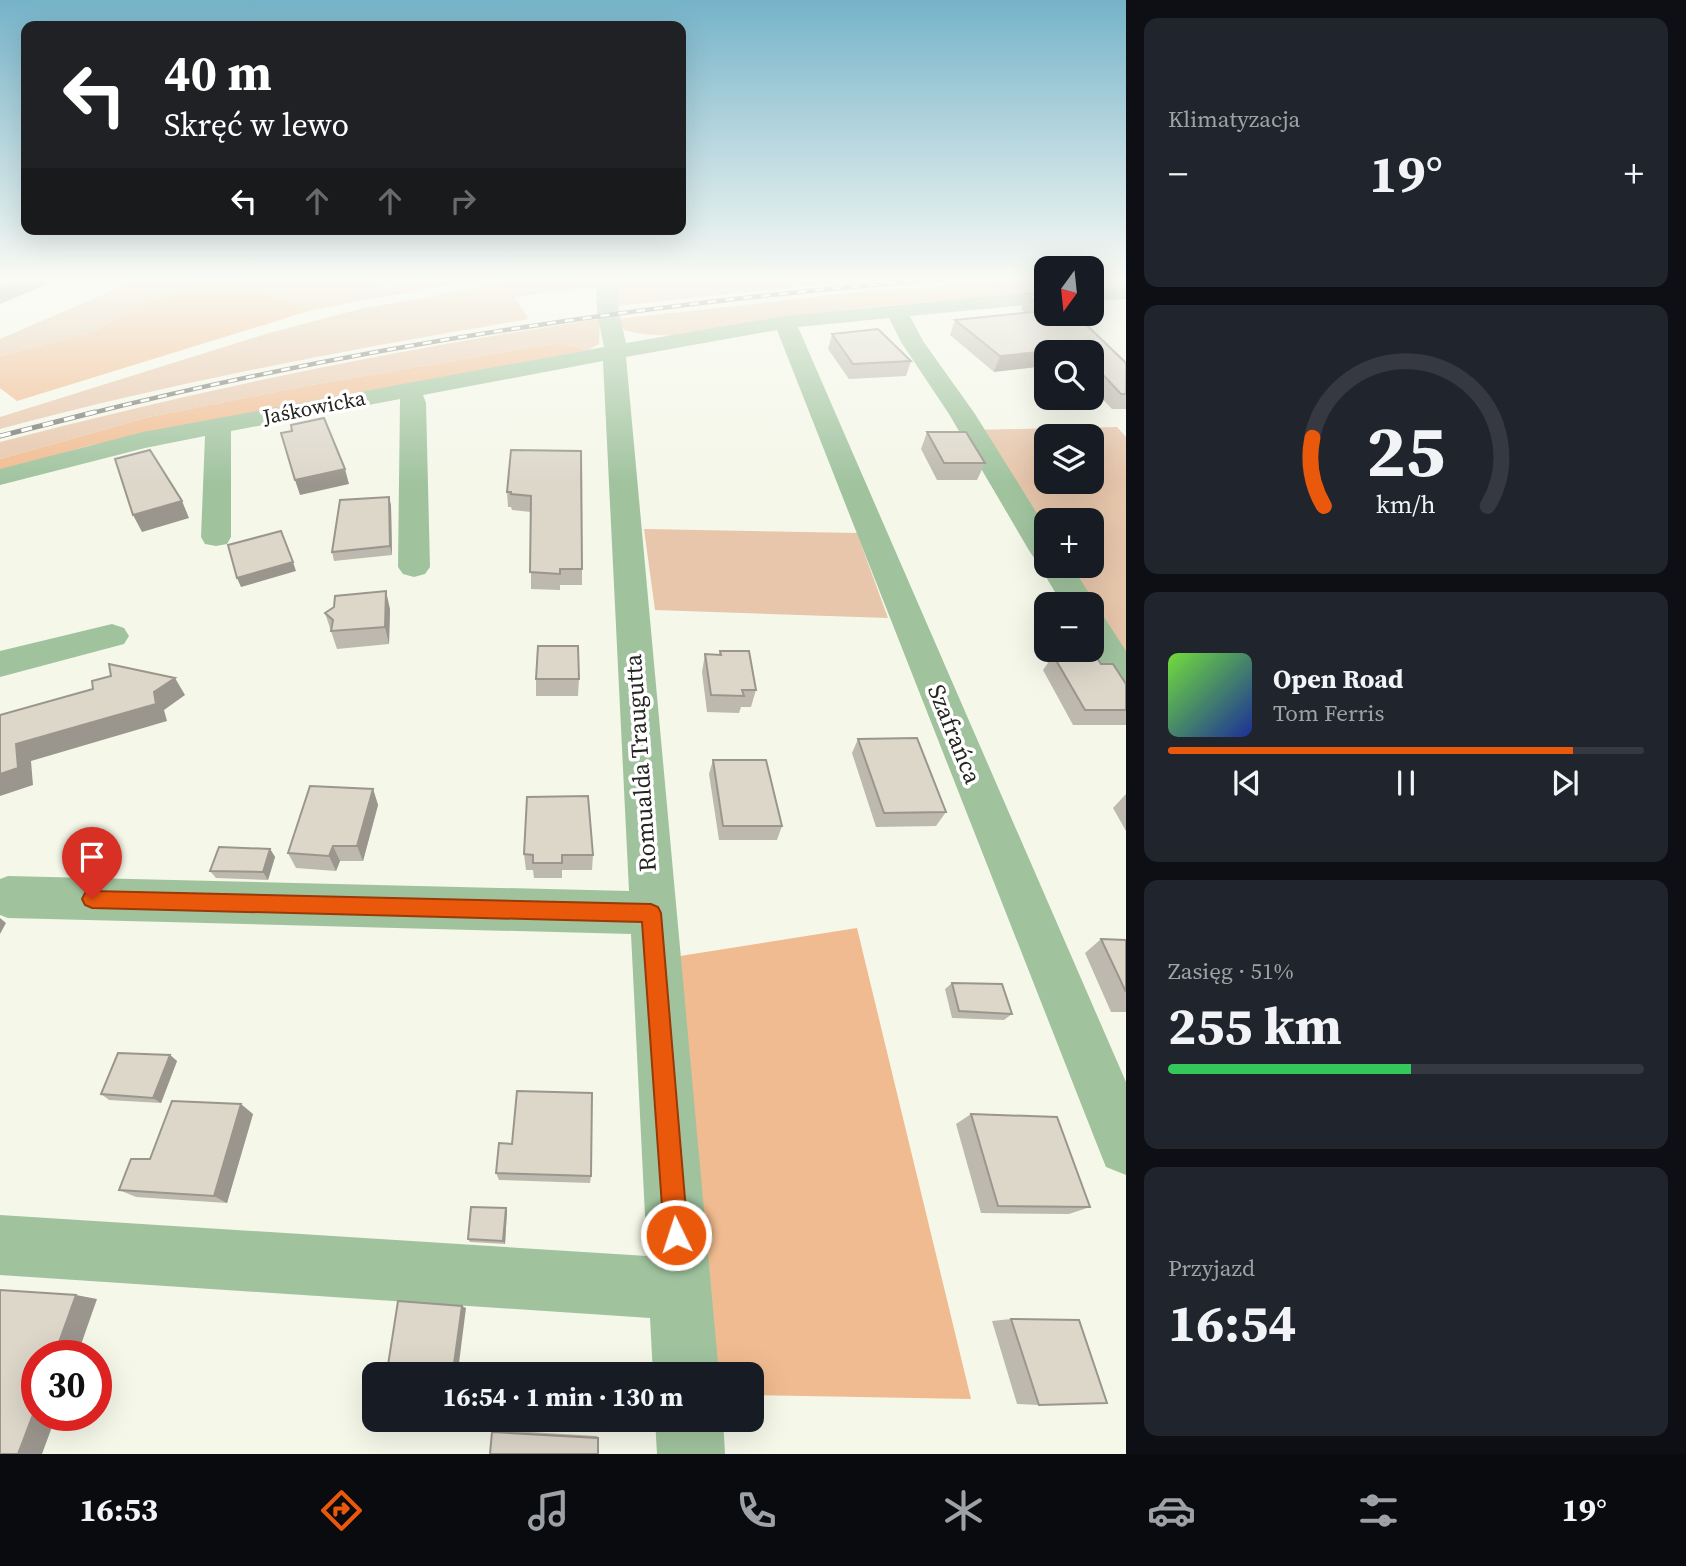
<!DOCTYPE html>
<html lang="pl">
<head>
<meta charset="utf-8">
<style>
	:root { --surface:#171b24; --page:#20242c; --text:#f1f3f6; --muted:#9ea1a6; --line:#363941; --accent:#ea580c }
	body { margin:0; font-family:"Source Serif 4",serif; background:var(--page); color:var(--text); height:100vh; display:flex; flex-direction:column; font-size:26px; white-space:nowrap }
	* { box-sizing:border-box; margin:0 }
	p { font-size:23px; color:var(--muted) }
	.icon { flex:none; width:38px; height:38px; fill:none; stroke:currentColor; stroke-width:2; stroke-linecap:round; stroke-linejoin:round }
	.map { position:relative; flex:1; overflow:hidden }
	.panel { display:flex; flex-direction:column; gap:18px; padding:18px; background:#0d0f14; width:560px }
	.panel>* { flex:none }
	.guide { position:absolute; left:21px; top:21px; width:665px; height:214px; border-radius:14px; box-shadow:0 7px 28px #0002; background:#202124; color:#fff; overflow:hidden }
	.needle { width:46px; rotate:195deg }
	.controls { position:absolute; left:1034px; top:256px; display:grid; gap:14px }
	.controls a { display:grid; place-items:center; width:70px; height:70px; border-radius:14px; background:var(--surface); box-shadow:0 7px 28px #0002; font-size:35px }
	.speed { position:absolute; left:21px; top:1340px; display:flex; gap:14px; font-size:35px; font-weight:700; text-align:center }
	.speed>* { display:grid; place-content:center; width:91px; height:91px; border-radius:50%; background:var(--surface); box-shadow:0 7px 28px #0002; line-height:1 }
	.speed .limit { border:10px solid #d22; background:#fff; color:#111 }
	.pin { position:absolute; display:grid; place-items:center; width:60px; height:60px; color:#fff; margin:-72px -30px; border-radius:50% 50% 50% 0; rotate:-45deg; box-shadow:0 0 7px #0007 }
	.pin .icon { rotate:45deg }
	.me { position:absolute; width:77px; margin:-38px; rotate:356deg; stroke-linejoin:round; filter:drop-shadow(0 0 5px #0008) }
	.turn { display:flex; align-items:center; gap:24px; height:147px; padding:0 28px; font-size:32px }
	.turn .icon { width:91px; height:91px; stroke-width:2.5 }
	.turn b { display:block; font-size:49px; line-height:60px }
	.lanes { display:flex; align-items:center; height:66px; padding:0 28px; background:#0003; justify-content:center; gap:35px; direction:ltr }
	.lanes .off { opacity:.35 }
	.big { font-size:52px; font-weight:700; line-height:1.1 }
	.panel .widget { flex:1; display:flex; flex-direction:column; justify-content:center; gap:10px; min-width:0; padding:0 24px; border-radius:14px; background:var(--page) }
	.panel .dial { align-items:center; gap:0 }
	.dial svg { height:182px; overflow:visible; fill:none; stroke:var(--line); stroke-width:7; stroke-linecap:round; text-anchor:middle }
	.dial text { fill:var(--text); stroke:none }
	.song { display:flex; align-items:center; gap:21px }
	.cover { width:84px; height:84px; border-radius:10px; background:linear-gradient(135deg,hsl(100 70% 55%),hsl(230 70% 35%)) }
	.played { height:7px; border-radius:4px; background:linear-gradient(90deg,var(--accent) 85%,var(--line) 85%) }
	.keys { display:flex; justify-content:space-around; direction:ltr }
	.heat { display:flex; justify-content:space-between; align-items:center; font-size:38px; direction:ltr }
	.charge { height:10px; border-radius:5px; background:linear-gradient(90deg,#34c759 51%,var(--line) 0) }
	.trip { position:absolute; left:362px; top:1362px; width:402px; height:70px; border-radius:14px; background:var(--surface); box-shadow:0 7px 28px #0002; font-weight:700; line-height:70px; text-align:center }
	.tab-bar { display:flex; height:112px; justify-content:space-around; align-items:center; background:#090b0e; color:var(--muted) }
	.tab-bar .icon { width:49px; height:49px }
	.tab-bar .current { color:var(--accent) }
	.tab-bar b { font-size:32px; color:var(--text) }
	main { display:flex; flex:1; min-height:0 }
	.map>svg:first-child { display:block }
</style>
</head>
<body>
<main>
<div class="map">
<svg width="1126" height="1454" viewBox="0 0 1126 1454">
	<rect width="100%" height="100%" fill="#f5f7e9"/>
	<path fill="#e7c6ab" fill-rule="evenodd" d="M139 279H361L384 288 479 279 312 310 225 279 144 303 93 332 0 356V339Z
		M528 279H594L595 287 514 297 529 319C351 349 174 382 0 429V417L269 333 360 309Z
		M614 279H870L616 306Z
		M1046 280V293C974 299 901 303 829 312 766 319 685 347 624 330L618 319 859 292Z
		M600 319 599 344 588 350 559 343 311 385 149 417 0 459V442C198 390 398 349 600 319Z
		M1117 427 1126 437V693L1092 637V604L1048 565H1092V520H1046V563L965 430ZM1046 436H1092V481H1046Z
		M644 529 857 533 888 618 655 610Z"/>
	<path fill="#f0bb90" d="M225 279 312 310 17 401 0 388V356L93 332 144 303Z
		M559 343 588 350 88 446 0 471V459L149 417 311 385Z
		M857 928 971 1399 753 1395 752 1374H713L674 957Z"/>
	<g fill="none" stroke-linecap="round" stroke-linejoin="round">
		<path fill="#a0c39e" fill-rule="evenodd" d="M596 279H616L619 313 626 343 785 316 1046 291V303L910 316 923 341 975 414 1046 528V565H1071L1096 604 1092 610V604H1062L1039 565 1042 561 1035 559 1030 552 949 414 901 342 889 318 798 327 1126 1082V1175L1106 1167 1098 1147 777 330 626 357 719 1374H653L650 1318 0 1275V1215L647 1256 631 934 8 918 0 915V879L8 876 629 891 603 361 423 395 426 403 430 567 425 574 414 577 403 574 398 567 400 399 231 431V537L227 544 216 546 205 544 201 537 205 436 145 448 0 485V469L143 432 604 347 597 313Z
			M1126 287V299L1092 301V289Z
			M1092 613 1104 617 1126 651V693L1113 689 1089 649H1092Z
			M112 624 124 628 129 636 124 644 0 677V651Z
			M655 1419H723L725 1454H657Z"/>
		<defs>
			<path id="rail-far1" d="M88 414C369 344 654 302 942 279"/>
			<path id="rail" d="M0 436 95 412"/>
		</defs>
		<use href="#rail-far1" stroke="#777870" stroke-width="4.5"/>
		<use href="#rail" stroke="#777870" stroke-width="5"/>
		<use href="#rail-far1" stroke="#fff" stroke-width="2.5" stroke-dasharray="9" stroke-linecap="butt"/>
		<use href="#rail" stroke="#fff" stroke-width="3.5" stroke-dasharray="11" stroke-linecap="butt"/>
	</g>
	<path fill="#beb9ae" d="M1027 294 1126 363V409H1112L1092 388V352H1046L994 372 950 335 955 320 1025 313 1021 309Z
		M832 334 911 361 906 376 849 379 828 349Z
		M927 432 985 463 977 480H937L921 449Z
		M511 450 582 569V585H560V590L531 589V512L512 510 511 507H508L507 492Z
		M389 497 391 506 392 555 334 561 332 552Z
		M390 609 389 644 337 649 325 613Z
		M1046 637V649H1091L1101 664 1126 684V725H1073L1043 670 1048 663 1039 649Z
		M720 651 756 690 751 707H741L739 713 707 712 702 672 705 654 719 655Z
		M536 679H579L578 696H536Z
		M858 739 946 812 936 826 876 827 852 753Z
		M713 760 782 826 777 840H719L709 774Z
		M373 789 378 805 363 861H340L336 871 296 868 288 853Z
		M1126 794V831L1113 808Z
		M270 849 275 857 268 880 216 878 210 871Z
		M524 854 593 855 592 870H562V878H534L533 870H526Z
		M1101 939 1126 940V1012H1111L1085 953Z
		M952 983 1012 1014 1004 1020 952 1018 945 989Z
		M170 1055 177 1061 161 1103 109 1100 101 1094Z
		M253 1114 227 1203 136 1197 119 1190 150 1159Z
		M971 1114 1090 1207 1069 1214 981 1213 956 1124Z
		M496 1173 591 1176 590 1183 499 1180Z
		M507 1211 505 1244 470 1242 468 1239Z
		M1011 1319 1039 1405 1017 1404 992 1321Z
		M495 1430 597 1436 598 1438 492 1432Z"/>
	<path fill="#9b968d" d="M21 279H60L0 304V288Z
		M1078 348 1076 352H1046V366L994 372 1000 356Z
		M345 469 349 484 300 495 295 480Z
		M389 497 391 506 392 555 390 546Z
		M182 501 189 518 142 532 133 515Z
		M293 562 296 571 241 587 237 578Z
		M386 591 390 609 389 644 385 627Z
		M175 678 185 695 164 710 167 721 31 761 33 785 0 796V774L16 744 154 692Z
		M373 789 378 805 363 861 357 846Z
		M333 846 340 861 336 871 329 856Z
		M270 849 275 857 268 880 263 872Z
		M0 918 6 923 0 934Z
		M170 1055 177 1061 161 1103 153 1098Z
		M241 1104 253 1114 227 1203 214 1196Z
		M506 1208 507 1211 505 1244 503 1241Z
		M76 1295 97 1299 77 1356H54Z
		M462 1306 466 1308 458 1371H453Z
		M37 1404V1416H56L42 1454H18Z"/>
	<path fill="#ddd7ca" stroke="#9b968d" stroke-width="2" d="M0 279H21L0 288Z
		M1046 292V313H1074L1126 363V394H1121L1092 363V352H1081L1078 348 1000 356 955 320 1043 311 1027 294Z
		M878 329 911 361 853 364 832 334Z
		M324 418 345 469 295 480 281 433 292 431 291 425Z
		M927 432H966L985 463H944Z
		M150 450 182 501 133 515 115 459Z
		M511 450 581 451 582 569H560V574L530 572 531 496 511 494V492H507Z
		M389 497 390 546 332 552 340 500Z
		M281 531 293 562 237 578 228 545Z
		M386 591 385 627 331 631 333 620 325 613 334 607 335 596Z
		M538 646H578L579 679H536Z
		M1059 649H1091L1101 664H1113L1126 684V710H1085L1053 655 1062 656Z
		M720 651H749L756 690H742L744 696 711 695 705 654 721 655Z
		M109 664 175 678 154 692 156 704 16 744 18 768 0 774V715L93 689 92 681 111 676Z
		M917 738 946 812 884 813 858 739Z
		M713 760H766L782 826H723Z
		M310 786 373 789 357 846H333L329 856 288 853Z
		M588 796 593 855H562V863H533V855L524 854 527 797Z
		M219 847 270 849 263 872 210 871Z
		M1101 939 1126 940V992Z
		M952 983 1002 984 1012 1014 959 1011Z
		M118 1053 170 1055 153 1098 101 1094Z
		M517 1091 592 1093 591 1176 496 1173 499 1143 512 1144Z
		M172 1101 241 1104 214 1196 119 1190 131 1159H150Z
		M971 1114 1057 1117 1090 1207 998 1206Z
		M471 1207 506 1208 503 1241 468 1239Z
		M0 1290 76 1295 54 1356H37V1404L18 1454H0Z
		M398 1301 462 1306 453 1371 388 1365Z
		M1011 1319 1079 1320 1107 1403 1039 1405Z
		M492 1432 598 1438V1454H490Z"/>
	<linearGradient id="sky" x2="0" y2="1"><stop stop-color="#75b3c9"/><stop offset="0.58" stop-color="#fafbf5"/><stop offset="1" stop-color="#fafbf5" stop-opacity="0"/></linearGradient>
	<rect width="1126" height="483" fill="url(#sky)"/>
	<path fill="#ea580c" stroke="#983908" stroke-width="2" d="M92 891 651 904 658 907 661 913 688 1235 685 1244 676 1248 667 1244 664 1235 642 922 92 908 85 905 82 899 85 893Z"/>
	<g text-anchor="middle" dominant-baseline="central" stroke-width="7" stroke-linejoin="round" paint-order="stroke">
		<g font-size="21" fill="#252621" stroke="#fff">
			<text transform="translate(314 407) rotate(-11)">Jaśkowicka</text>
		</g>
		<g font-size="24" fill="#252621" stroke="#fff">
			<text transform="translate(955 734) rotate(68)">Szafrańca</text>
			<text transform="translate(640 763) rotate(-94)">Romualda Traugutta</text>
		</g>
	</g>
</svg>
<div class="controls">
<a><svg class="needle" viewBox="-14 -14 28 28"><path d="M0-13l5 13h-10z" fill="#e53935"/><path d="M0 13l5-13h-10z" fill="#9ea1a6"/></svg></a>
<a><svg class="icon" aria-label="search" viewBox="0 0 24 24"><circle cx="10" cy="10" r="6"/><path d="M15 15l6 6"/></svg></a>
<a><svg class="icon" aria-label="layers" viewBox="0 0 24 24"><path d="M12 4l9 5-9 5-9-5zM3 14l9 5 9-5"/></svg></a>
<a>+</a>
<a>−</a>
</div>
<div class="speed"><div class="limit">30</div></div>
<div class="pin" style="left:92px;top:899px;background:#d93025"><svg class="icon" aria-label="arrive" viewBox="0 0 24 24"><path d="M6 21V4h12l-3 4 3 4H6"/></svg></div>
<svg class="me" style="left:676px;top:1235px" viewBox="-20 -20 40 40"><circle r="17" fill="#ea580c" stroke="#fff" stroke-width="3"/><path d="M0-11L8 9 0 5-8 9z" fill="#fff"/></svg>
<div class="trip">16:54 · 1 min · 130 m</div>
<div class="guide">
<div class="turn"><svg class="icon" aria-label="left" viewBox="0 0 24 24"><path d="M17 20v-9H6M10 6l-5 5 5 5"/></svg><div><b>40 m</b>Skręć w lewo</div></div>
<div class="lanes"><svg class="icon" aria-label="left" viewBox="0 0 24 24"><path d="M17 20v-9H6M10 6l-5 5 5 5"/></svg><svg class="icon off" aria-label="ahead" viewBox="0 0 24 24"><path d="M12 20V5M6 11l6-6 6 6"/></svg><svg class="icon off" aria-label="ahead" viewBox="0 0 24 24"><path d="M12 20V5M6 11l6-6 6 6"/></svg><svg class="icon off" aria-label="right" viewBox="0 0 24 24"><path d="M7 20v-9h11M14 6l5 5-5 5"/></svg></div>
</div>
</div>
<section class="panel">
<div class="widget"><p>Klimatyzacja</p>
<div class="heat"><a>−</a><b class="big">19°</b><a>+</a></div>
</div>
<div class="widget dial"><svg viewBox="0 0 100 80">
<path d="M14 69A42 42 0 1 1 86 69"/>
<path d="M14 69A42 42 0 0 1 9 39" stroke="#ea580c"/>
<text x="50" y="56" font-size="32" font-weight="700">25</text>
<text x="50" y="72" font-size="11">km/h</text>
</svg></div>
<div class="widget">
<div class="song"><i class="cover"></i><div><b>Open Road</b><p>Tom Ferris</p></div></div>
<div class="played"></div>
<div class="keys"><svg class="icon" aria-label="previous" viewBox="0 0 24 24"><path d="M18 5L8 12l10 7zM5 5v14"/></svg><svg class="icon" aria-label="pause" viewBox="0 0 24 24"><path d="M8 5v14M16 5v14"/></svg><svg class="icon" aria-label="next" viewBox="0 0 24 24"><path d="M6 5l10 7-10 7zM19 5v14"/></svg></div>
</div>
<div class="widget"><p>Zasięg · 51%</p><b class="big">255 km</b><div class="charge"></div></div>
<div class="widget"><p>Przyjazd</p><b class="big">16:54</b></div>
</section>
</main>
<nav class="tab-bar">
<b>16:53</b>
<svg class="icon current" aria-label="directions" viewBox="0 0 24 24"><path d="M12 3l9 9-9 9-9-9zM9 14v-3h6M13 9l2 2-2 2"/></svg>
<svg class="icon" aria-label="music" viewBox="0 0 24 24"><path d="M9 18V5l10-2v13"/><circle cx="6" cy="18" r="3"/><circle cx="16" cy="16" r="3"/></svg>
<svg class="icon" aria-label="phone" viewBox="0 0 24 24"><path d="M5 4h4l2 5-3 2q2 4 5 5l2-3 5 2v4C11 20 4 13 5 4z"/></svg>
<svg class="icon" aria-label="climate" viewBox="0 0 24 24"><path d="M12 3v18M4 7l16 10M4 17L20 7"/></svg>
<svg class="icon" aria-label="car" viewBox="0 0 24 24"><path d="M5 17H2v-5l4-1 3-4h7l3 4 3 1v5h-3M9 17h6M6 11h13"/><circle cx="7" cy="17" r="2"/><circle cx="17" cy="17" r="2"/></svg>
<svg class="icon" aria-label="filters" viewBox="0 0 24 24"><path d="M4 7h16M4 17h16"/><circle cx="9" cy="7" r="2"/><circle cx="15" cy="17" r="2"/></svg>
<b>19°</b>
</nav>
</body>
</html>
